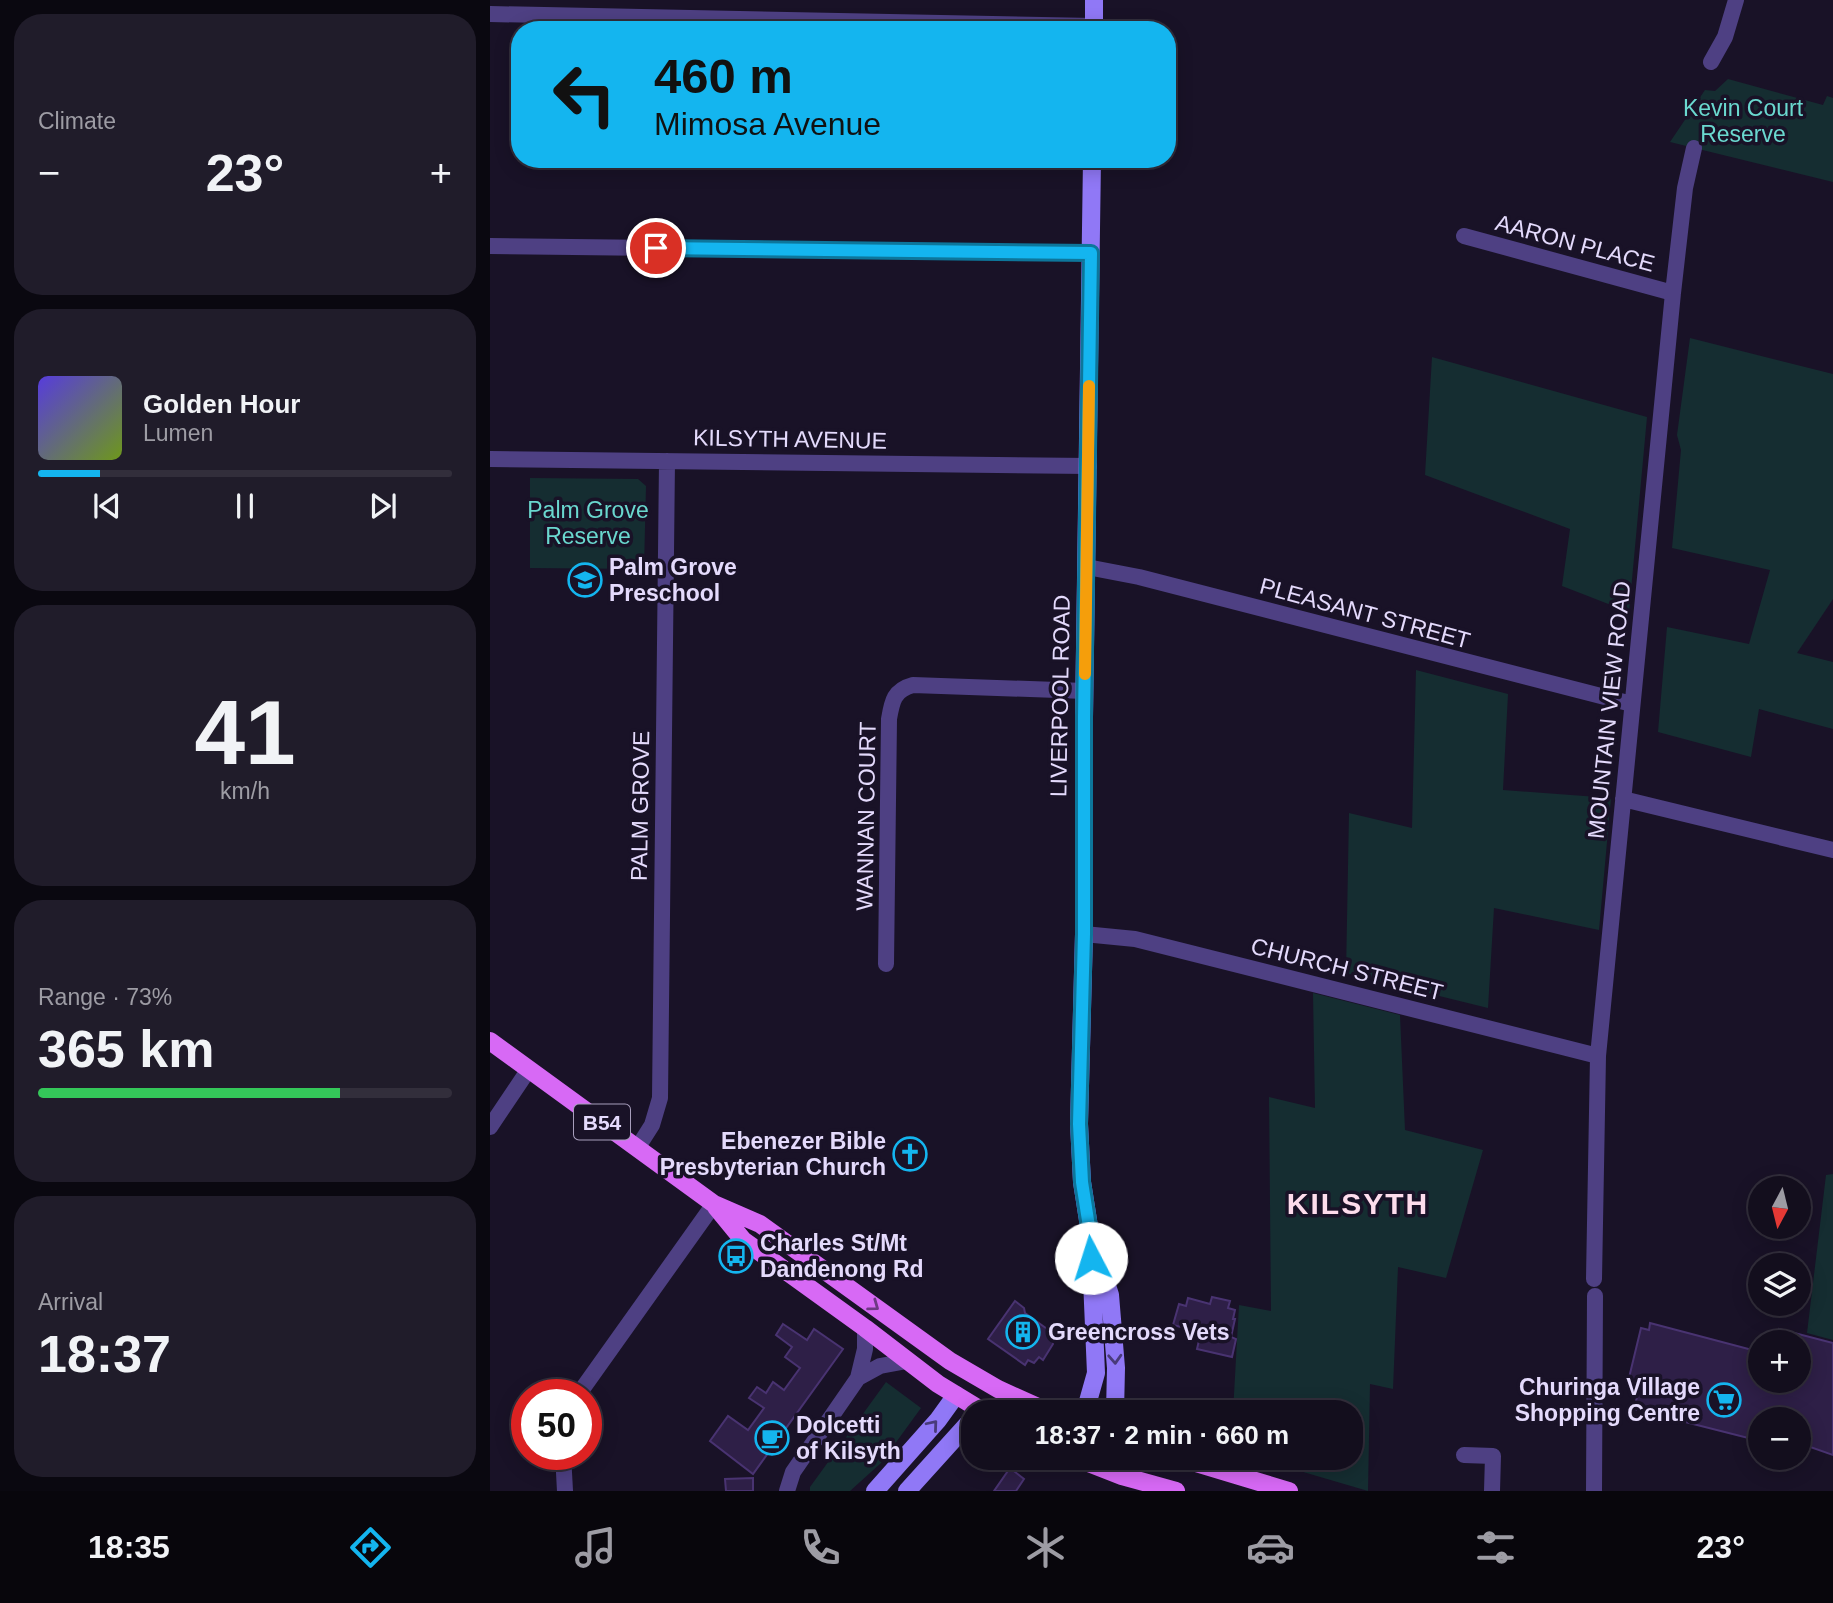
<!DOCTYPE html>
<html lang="en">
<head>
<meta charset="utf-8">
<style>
	:root { --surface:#130e1d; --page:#201c2a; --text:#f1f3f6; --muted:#9d9ca4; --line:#322e3b; --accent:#14b5ef }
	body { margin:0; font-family:Helvetica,sans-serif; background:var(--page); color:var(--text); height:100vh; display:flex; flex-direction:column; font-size:26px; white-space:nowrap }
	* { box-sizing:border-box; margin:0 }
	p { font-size:23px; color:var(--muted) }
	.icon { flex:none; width:38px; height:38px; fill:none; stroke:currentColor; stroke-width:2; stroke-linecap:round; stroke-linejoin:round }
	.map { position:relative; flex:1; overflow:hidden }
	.sheet { display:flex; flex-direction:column; gap:14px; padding:14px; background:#0a0810; width:490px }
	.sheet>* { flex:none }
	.hud { position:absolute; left:21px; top:21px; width:665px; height:147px; border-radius:28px; box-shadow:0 4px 18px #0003,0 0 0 2px var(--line); background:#14b5ef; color:#111; overflow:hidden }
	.needle { width:46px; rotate:187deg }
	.buttons { position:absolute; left:1258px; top:1176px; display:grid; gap:14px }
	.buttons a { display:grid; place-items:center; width:63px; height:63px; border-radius:50%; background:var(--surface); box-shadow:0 4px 18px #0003,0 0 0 2px var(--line); font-size:35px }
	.speed { position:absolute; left:21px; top:1379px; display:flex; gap:14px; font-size:35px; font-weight:700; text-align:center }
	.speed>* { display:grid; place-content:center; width:91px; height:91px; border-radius:50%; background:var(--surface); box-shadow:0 4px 18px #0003,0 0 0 2px var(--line); line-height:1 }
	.speed .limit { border:10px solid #d22; background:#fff; color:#111 }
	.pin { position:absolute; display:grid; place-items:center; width:60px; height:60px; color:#fff; margin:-30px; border:4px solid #fff; border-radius:50%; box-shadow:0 2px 7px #0007 }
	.me { position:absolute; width:77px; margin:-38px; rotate:355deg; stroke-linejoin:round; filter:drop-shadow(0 0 5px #0008) }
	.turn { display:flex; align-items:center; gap:24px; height:147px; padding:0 28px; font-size:32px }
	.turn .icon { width:91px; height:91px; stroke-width:2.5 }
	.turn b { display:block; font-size:49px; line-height:60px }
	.big { font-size:52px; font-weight:600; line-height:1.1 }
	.sheet .card { flex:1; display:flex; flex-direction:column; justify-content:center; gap:10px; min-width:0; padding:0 24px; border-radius:28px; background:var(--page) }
	.sheet .dial { align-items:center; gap:0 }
	.dial b { font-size:91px; line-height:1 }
	.song { display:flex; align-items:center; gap:21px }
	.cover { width:84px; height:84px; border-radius:10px; background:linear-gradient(135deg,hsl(250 70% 55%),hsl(80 70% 35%)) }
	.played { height:7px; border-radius:4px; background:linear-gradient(90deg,var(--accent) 15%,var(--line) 15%) }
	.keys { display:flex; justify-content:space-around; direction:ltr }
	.heat { display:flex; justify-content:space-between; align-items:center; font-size:38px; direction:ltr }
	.charge { height:10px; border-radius:5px; background:linear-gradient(90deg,#34c759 73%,var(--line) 0) }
	.trip { position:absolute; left:471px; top:1400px; width:402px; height:70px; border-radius:28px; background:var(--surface); box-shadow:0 4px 18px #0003,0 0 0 2px var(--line); font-weight:600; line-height:70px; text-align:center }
	.tabs { display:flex; height:112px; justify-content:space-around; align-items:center; background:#08060c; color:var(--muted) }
	.tabs .icon { width:49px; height:49px }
	.tabs .current { color:var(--accent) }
	.tabs b { font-size:32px; color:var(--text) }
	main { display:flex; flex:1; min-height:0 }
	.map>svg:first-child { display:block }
</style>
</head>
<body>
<main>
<section class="sheet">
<div class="card"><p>Climate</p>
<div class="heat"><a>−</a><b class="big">23°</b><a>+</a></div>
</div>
<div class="card">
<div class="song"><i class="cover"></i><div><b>Golden Hour</b><p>Lumen</p></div></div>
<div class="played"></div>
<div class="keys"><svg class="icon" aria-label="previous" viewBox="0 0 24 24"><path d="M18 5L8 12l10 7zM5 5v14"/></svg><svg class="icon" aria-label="pause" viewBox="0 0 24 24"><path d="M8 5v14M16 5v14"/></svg><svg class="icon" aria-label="next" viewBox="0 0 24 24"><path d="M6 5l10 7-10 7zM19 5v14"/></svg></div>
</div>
<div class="card dial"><b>41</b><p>km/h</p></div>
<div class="card"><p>Range · 73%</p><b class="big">365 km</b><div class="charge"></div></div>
<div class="card"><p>Arrival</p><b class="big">18:37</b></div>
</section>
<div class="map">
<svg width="1343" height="1491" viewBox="0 0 1343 1491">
	<rect width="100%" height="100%" fill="#191227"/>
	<path fill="#152d31" d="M1238 79 1333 105 1337 96 1343 98V182L1180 142 1215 90 1225 91Z
		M1200 338 1343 374V599L1307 653 1343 662V729L1269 709 1261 757 1168 732 1177 627 1259 644 1280 570 1182 548 1191 450 1187 435Z
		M942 357 1157 417 1139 612 1072 586 1080 529 935 475Z
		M40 478 148 479 156 486 154 569 40 568Z
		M926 670 1018 694 1013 790 1121 798 1109 930 1004 908 998 1008 856 973 859 813 922 828Z
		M823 993 910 1015 915 1130 993 1150 956 1278 908 1267 903 1389 880 1384 878 1491 766 1458H861V1412H743L749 1305 781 1311 779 1097 825 1108Z
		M1343 1174V1340L1317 1333 1336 1175Z
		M396 1382 431 1408 391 1463 360 1491H320V1487Z"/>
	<path fill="#2e1f47" stroke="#493371" stroke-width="2" d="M722 1297 740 1301 738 1308 745 1310 743 1319H745L741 1337 746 1339 742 1357 707 1349 711 1332 683 1325 689 1304 696 1306 698 1298 720 1304Z
		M525 1301 534 1308 535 1313 564 1334 563 1344 553 1360 549 1357 544 1363 538 1360 535 1365 498 1339Z
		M1160 1323 1270 1352V1381H1309V1342H1286L1289 1329 1343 1343V1455L1309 1443V1419H1270V1441L1144 1409 1149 1389 1137 1386 1151 1328 1159 1330Z
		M293 1324 317 1340 324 1329 353 1349 263 1474 220 1441 238 1416 258 1430 274 1408 259 1398 267 1387 276 1393 283 1382 294 1390 310 1368 295 1357 302 1347 286 1335Z
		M520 1468 534 1479 526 1491H504Z
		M263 1478V1491H236L235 1479Z"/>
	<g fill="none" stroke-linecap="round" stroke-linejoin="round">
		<path stroke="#4e4083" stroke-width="16" d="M0 14 604 26
			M1221 62 1235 37 1246 0
			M974 236 1183 293
			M0 246 601 253
			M0 459 599 466
			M597 567 649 577 1142 704
			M1133 799 1343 850
			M594 934 645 939 1108 1056
			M396 964 399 719C402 701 404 690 423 685L595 691
			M0 1127 39 1069
			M148 1147 162 1125 170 1098 177 461
			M1104 1279 1108 1056 1183 293 1195 188 1204 148
			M368 1378 390 1366 417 1361
			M88 1395 224 1204
			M73 1454 75 1491
			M974 1455 1003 1456 1002 1491
			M297 1491 303 1472 368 1378 375 1349V1328
			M1104 1491 1105 1296"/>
		<path stroke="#9078f6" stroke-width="18" d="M604 30V0
			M608 1257 620 1295 626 1368 625 1412
			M595 1412 606 1373 600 1233 592 1182 589 1124 594 934V717L602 159
			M385 1491 448 1420 466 1395
			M417 1491 483 1418"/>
		<path stroke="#d769f5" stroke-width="18" d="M0 1041 224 1204 270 1224 460 1361 508 1389 559 1412
			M226 1207 253 1240 375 1328 448 1384 494 1412
			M586 1458 632 1476 686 1491
			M689 1458 799 1491"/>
	</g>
	<defs><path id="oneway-chevron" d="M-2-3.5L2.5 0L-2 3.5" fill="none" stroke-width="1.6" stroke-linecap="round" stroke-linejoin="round" transform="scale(1.75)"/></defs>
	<use stroke="#6e3984" href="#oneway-chevron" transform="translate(384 1306) rotate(36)"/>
	<g stroke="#493b7a">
		<use href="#oneway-chevron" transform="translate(625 1359) rotate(87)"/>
		<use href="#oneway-chevron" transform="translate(443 1425) rotate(-50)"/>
	</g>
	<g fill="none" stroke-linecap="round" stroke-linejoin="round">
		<defs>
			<path id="route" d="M166 248 601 253 594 717V934L589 1124 592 1182 600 1233 601 1258"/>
		</defs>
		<use href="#route" stroke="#0d769b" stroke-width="18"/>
		<use href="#route" stroke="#14b5ef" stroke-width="12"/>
		<path stroke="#f59e0b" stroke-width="12" d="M595 674 599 386"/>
	</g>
	<defs>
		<symbol id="school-ring" viewBox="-11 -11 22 22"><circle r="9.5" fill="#191227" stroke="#14b5ef" stroke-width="1.5"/><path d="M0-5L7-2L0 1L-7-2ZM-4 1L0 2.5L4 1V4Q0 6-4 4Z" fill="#14b5ef"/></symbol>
		<symbol id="church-ring" viewBox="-11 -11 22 22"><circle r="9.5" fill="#191227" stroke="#14b5ef" stroke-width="1.5"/><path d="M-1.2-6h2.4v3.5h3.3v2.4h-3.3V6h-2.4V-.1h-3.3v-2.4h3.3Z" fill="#14b5ef"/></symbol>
		<symbol id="bus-ring" viewBox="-11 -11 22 22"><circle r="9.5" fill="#191227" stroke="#14b5ef" stroke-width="1.5"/><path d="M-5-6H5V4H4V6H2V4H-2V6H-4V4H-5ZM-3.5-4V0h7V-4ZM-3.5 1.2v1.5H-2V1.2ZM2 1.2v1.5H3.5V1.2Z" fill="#14b5ef"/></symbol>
		<symbol id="building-ring" viewBox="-11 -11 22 22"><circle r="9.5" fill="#191227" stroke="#14b5ef" stroke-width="1.5"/><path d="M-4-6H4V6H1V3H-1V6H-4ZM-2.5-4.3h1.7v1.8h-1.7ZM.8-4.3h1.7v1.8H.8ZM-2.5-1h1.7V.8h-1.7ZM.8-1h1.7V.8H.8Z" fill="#14b5ef"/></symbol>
		<symbol id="supermarket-ring" viewBox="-11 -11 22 22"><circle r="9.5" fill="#191227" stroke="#14b5ef" stroke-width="1.5"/><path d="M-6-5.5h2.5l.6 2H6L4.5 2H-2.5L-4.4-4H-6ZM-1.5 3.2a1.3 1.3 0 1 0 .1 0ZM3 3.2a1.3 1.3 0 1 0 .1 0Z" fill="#14b5ef"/></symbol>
		<symbol id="cafe-ring" viewBox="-11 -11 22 22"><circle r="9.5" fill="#191227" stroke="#14b5ef" stroke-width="1.5"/><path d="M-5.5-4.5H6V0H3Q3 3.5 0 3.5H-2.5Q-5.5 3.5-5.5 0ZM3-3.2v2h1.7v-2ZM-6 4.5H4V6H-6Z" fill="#14b5ef"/></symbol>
	</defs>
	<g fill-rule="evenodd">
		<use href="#school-ring" x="76" y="561" width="38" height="38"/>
		<use href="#church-ring" x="401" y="1135" width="38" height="38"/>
		<use href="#bus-ring" x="227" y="1237" width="38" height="38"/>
		<use href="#building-ring" x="514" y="1313" width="38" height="38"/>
		<use href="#supermarket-ring" x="1215" y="1381" width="38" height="38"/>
		<use href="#cafe-ring" x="263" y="1419" width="38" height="38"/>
	</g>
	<g text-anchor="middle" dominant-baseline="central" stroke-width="7" stroke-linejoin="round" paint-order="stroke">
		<rect fill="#191227" stroke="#a79ebc" stroke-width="2" x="84" y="1104.5" width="56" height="35" rx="5"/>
		<g font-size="21" font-weight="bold" fill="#e4dafc">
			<text x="112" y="1122">B54</text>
		</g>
		<g font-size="23" fill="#6ad8cf" stroke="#191227">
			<text x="1253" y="108">Kevin Court<tspan x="1253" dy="26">Reserve</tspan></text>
			<text x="98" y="510">Palm Grove<tspan x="98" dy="26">Reserve</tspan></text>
		</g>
		<g font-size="23" fill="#e4dafc" stroke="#191227">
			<text transform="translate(1085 243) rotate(15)">AARON PLACE</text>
			<text transform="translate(300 439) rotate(1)">KILSYTH AVENUE</text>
			<text transform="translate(875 613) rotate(15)">PLEASANT STREET</text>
			<text transform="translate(570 696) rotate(-89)">LIVERPOOL ROAD</text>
			<text transform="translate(1119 710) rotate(-84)">MOUNTAIN VIEW ROAD</text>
			<text transform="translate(150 806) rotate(-89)">PALM GROVE</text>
			<text transform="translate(376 816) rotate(-89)">WANNAN COURT</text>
			<text transform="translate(857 969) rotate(14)">CHURCH STREET</text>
		</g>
		<g font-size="23" font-weight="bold" fill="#e4dafc" stroke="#191227" text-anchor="start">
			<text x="119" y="567">Palm Grove<tspan x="119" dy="26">Preschool</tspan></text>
			<text x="396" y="1141" text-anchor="end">Ebenezer Bible<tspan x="396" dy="26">Presbyterian Church</tspan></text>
			<text x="270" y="1243">Charles St/Mt<tspan x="270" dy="26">Dandenong Rd</tspan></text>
			<text x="558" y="1332">Greencross Vets</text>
			<text x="1210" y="1387" text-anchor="end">Churinga Village<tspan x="1210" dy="26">Shopping Centre</tspan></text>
			<text x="306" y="1425">Dolcetti<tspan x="306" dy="26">of Kilsyth</tspan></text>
		</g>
		<g font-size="30" font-weight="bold" letter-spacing="2" fill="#fddcec" stroke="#191227">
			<text x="868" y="1203">KILSYTH</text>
		</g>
	</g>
</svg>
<div class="buttons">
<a><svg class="needle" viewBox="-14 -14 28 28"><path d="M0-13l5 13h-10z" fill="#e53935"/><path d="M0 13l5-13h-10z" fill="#9d9ca4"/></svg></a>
<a><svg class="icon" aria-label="layers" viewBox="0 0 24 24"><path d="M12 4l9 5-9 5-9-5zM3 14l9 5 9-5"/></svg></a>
<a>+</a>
<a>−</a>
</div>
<div class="speed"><div class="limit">50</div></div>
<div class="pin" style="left:166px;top:248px;background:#d93025"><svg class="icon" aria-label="arrive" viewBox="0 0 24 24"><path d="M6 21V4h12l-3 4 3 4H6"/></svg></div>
<svg class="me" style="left:601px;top:1258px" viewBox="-20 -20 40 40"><circle r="19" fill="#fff"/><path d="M0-13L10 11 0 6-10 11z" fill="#14b5ef"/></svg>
<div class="trip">18:37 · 2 min · 660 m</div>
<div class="hud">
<div class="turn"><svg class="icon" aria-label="left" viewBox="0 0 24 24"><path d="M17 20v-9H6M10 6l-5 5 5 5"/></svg><div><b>460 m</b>Mimosa Avenue</div></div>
</div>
</div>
</main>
<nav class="tabs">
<b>18:35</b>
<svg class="icon current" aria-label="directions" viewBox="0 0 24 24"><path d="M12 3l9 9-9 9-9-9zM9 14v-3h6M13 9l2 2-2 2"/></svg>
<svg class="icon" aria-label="music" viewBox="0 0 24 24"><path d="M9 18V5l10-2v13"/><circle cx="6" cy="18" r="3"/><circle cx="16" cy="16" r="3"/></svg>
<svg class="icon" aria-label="phone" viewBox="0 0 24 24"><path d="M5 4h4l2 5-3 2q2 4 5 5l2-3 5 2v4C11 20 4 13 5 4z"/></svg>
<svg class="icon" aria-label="climate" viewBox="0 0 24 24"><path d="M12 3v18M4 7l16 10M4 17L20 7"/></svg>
<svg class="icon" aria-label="car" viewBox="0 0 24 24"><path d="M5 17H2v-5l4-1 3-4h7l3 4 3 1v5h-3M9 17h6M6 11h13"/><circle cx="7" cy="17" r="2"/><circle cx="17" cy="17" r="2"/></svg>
<svg class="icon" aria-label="filters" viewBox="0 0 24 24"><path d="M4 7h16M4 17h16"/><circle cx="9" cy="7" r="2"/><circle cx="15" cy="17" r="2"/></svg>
<b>23°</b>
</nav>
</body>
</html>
